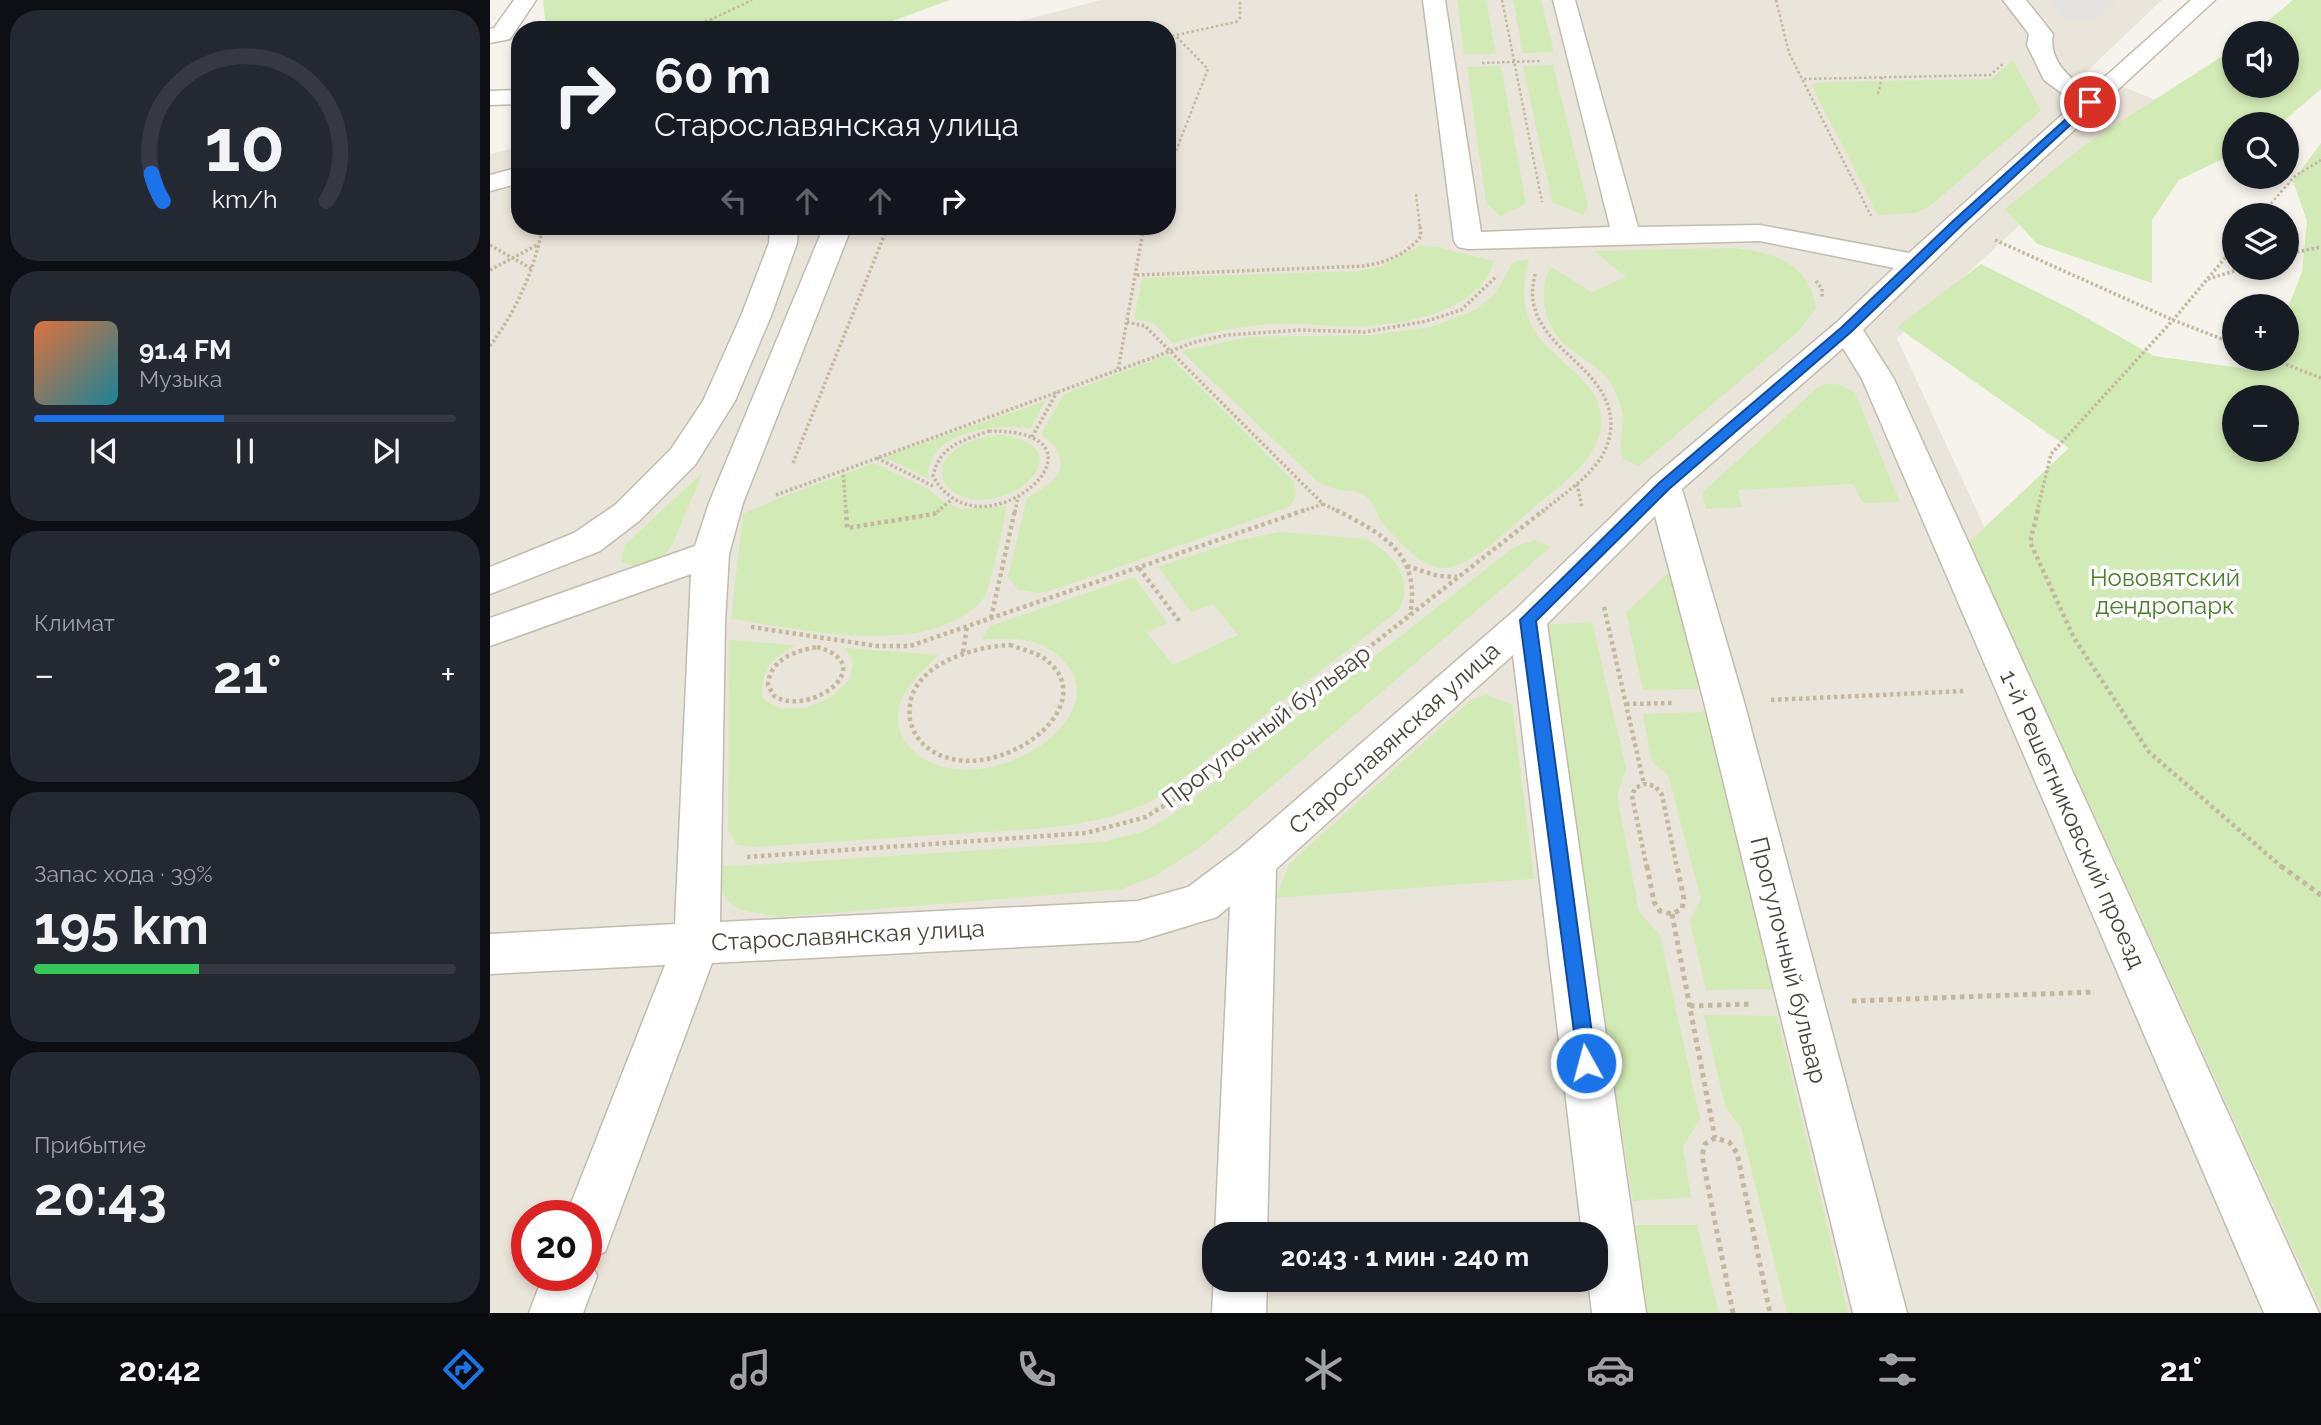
<!DOCTYPE html>
<html lang="ru">
<head>
<meta charset="utf-8">
<style>
	:root { --surface:#171b24; --page:#242831; --text:#f1f3f6; --muted:#9ea1a6; --line:#363941; --accent:#1a73e8 }
	body { margin:0; font-family:Raleway,sans-serif; background:var(--page); color:var(--text); height:100vh; display:flex; flex-direction:column; font-size:26px; white-space:nowrap }
	* { box-sizing:border-box; margin:0 }
	p { font-size:23px; color:var(--muted) }
	.icon { flex:none; width:38px; height:38px; fill:none; stroke:currentColor; stroke-width:2; stroke-linecap:round; stroke-linejoin:round }
	.map { position:relative; flex:1; overflow:hidden }
	.side { display:flex; flex-direction:column; gap:10px; padding:10px; background:#0d0f14; width:490px }
	.side>* { flex:none }
	.guide { position:absolute; left:21px; top:21px; width:665px; height:214px; border-radius:28px; box-shadow:0 4px 10px #0003; background:#171b24; color:var(--text); overflow:hidden }
	.buttons { position:absolute; left:1732px; top:21px; display:grid; gap:14px }
	.buttons a { display:grid; place-items:center; width:77px; height:77px; border-radius:50%; background:var(--surface); box-shadow:0 4px 10px #0003; font-size:35px }
	.speed { position:absolute; left:21px; top:1200px; display:flex; gap:14px; font-size:35px; font-weight:700; text-align:center }
	.speed>* { display:grid; place-content:center; width:91px; height:91px; border-radius:50%; background:var(--surface); box-shadow:0 4px 10px #0003; line-height:1 }
	.speed .limit { border:10px solid #d22; background:#fff; color:#111 }
	.pin { position:absolute; display:grid; place-items:center; width:60px; height:60px; color:#fff; margin:-30px; border:4px solid #fff; border-radius:50%; box-shadow:0 2px 7px #0007 }
	.me { position:absolute; width:77px; margin:-38px; rotate:353deg; stroke-linejoin:round; filter:drop-shadow(0 0 5px #0008) }
	.turn { display:flex; align-items:center; gap:24px; height:147px; padding:0 28px; font-size:32px }
	.turn .icon { width:91px; height:91px; stroke-width:2.5 }
	.turn b { display:block; font-size:49px; line-height:60px }
	.lanes { display:flex; align-items:center; height:66px; padding:0 28px; background:#0003; justify-content:center; gap:35px; direction:ltr }
	.lanes .off { opacity:.35 }
	.big { font-size:52px; font-weight:700; line-height:1.1 }
	.side .widget { flex:1; display:flex; flex-direction:column; justify-content:center; gap:10px; min-width:0; padding:0 24px; border-radius:28px; background:var(--page) }
	.side .dial { align-items:center; gap:0 }
	.dial svg { height:182px; overflow:visible; fill:none; stroke:var(--line); stroke-width:7; stroke-linecap:round; text-anchor:middle }
	.dial text { fill:var(--text); stroke:none }
	.song { display:flex; align-items:center; gap:21px }
	.cover { width:84px; height:84px; border-radius:10px; background:linear-gradient(135deg,hsl(20 70% 55%),hsl(190 70% 35%)) }
	.played { height:7px; border-radius:4px; background:linear-gradient(90deg,var(--accent) 45%,var(--line) 45%) }
	.keys { display:flex; justify-content:space-around; direction:ltr }
	.heat { display:flex; justify-content:space-between; align-items:center; font-size:38px; direction:ltr }
	.charge { height:10px; border-radius:5px; background:linear-gradient(90deg,#34c759 39%,var(--line) 0) }
	.trip { position:absolute; left:712px; top:1222px; width:406px; height:70px; border-radius:28px; background:var(--surface); box-shadow:0 4px 10px #0003; font-weight:700; line-height:70px; text-align:center }
	.tab-bar { display:flex; height:112px; justify-content:space-around; align-items:center; background:#090b0e; color:var(--muted) }
	.tab-bar .icon { width:49px; height:49px }
	.tab-bar .selected { color:var(--accent) }
	.tab-bar b { font-size:32px; color:var(--text) }
	main { display:flex; flex:1; min-height:0 }
	.map>svg:first-child { display:block }
</style>
</head>
<body>
<main>
<section class="side">
<div class="widget dial"><svg viewBox="0 0 100 80">
<path d="M14 69A42 42 0 1 1 86 69"/>
<path d="M14 69A42 42 0 0 1 9 57" stroke="#1a73e8"/>
<text x="50" y="56" font-size="32" font-weight="700">10</text>
<text x="50" y="72" font-size="11">km/h</text>
</svg></div>
<div class="widget">
<div class="song"><i class="cover"></i><div><b>91.4 FM</b><p>Музыка</p></div></div>
<div class="played"></div>
<div class="keys"><svg class="icon" aria-label="previous" viewBox="0 0 24 24"><path d="M18 5L8 12l10 7zM5 5v14"/></svg><svg class="icon" aria-label="pause" viewBox="0 0 24 24"><path d="M8 5v14M16 5v14"/></svg><svg class="icon" aria-label="next" viewBox="0 0 24 24"><path d="M6 5l10 7-10 7zM19 5v14"/></svg></div>
</div>
<div class="widget"><p>Климат</p>
<div class="heat"><a>−</a><b class="big">21°</b><a>+</a></div>
</div>
<div class="widget"><p>Запас хода · 39%</p><b class="big">195 km</b><div class="charge"></div></div>
<div class="widget"><p>Прибытие</p><b class="big">20:43</b></div>
</section>
<div class="map">
<svg width="1831" height="1313" viewBox="0 0 1831 1313">
	<rect width="100%" height="100%" fill="#f6f3ec"/>
	<path fill="#eae5da" fill-rule="evenodd" d="M611 0H1672L1596 72 1666 100 1407 338 1831 1256V1313H0V154L30 147V226H677V30H495ZM37 1216H96V1276H37ZM724 1234H1106V1279H724Z"/>
	<path fill="#d2eab5" fill-rule="evenodd" d="M53 0H460L378 30H92L55 20Z
		M967 0H996L1006 54H974Z
		M1023 0H1051L1064 52 1033 53Z
		M1803 0H1831V89L1790 124H1745V153L1689 180 1662 220V283L1547 244 1515 209 1596 144 1745 48V86H1797V33H1763Z
		M1523 60 1551 111 1440 206 1426 213 1388 215 1322 86 1325 83 1341 82 1501 79Z
		M1063 65 1098 206 1093 215 1062 202 1033 66Z
		M1011 66 1036 204 1010 216 996 202 977 67Z
		M1831 143V1309L1479 542 1579 448 1407 327 1491 264 1579 308 1664 356 1773 371 1778 359H1797V310L1812 272 1817 221 1803 181ZM1745 397H1797V450H1745Z
		M930 246 948 247 1004 261C991 310 918 324 874 326 844 328 813 322 783 324 749 326 716 333 683 343L662 322 644 319 652 278 870 271 892 266Z
		M1245 248C1285 253 1320 264 1326 308L1309 331 1149 466 1133 459C1127 439 1134 435 1133 417 1132 410 1128 399 1125 391 1117 370 1096 362 1079 348 1055 330 1046 293 1061 267L1102 292 1136 277 1104 251Z
		M1039 259C1031 285 1031 318 1051 340 1081 374 1134 397 1101 453 1090 472 1060 494 1043 508 1021 526 972 580 941 566 923 558 906 538 893 524 885 515 887 504 873 494 866 490 855 491 847 489 840 488 833 484 827 481L691 351 760 337 882 335 941 327 985 310 1006 293 1023 262Z
		M678 355 804 482C807 496 807 500 796 508L569 588 550 593 528 590 518 577 537 498C570 480 587 463 551 434L574 394Z
		M1336 384 1351 385 1365 393 1410 502 1373 503 1363 484 1248 490 1252 507 1216 509 1212 493 1328 387Z
		M555 401 540 429C506 422 436 432 438 478L393 457Z
		M512 435C591 447 529 510 478 498 450 492 442 466 466 449 480 439 496 436 512 435Z
		M384 463 440 490 451 500 470 509 517 506C513 523 501 590 493 599 439 661 311 628 241 619L253 514 292 497Z
		M213 472 184 541 170 563 150 568 131 562 135 545Z
		M790 532 876 539C904 554 924 578 909 610L667 798C606 831 532 829 463 834 397 838 331 843 264 847L247 845 238 830 239 640 305 645C282 660 269 668 273 699L289 708H316L341 697 360 679 363 662 355 648 449 655C435 669 419 682 411 700 406 713 407 730 415 741 453 796 556 764 582 711 589 696 589 679 578 666 556 637 524 637 491 640L500 626 644 577 677 623 657 633 683 665 748 635 723 604 701 612 668 567 746 541Z
		M1045 540 1061 547 712 846 665 876 632 889 290 917C247 909 233 913 226 865L248 866 612 842 655 831 685 813 1024 547Z
		M1181 570 1212 689 1153 690 1136 613Z
		M1102 622 1136 769 1127 795 1149 912 1170 935 1210 1119 1193 1146 1201 1197 1143 1201 1053 625Z
		M997 695 1022 704 1044 879 786 898 799 864 982 699Z
		M1215 712 1283 989 1216 990 1200 921 1211 899 1178 775 1162 762 1153 714Z
		M1214 1015 1287 1016 1358 1313H1297L1251 1128 1235 1106Z
		M1143 1225H1207L1229 1313H1157Z"/>
	<path fill="#e5e3e0" d="M1558 0H1627L1602 22 1573 19Z"/>
	<g fill="none" stroke-linecap="round" stroke-linejoin="round">
		<defs>
			<path id="minor" d="M24 0H46L20 39 0 43V29L4 28Z
				M933 0H955L991 232 1120 227 1063 0H1085L1148 227 1270 225 1419 253 1585 103 1554 80 1537 45 1539 34 1513 0H1536L1563 34C1558 60 1579 78 1599 91L1701 0H1725L1477 229 1373 330 1404 379 1829 1313H1774L1372 379 1353 348 1192 489 1254 702 1417 1313H1363L1214 702 1165 516 1057 624 1156 1313H1102L1098 1279H1106V1234H1092L1023 655 786 869 777 1234H725L740 906 727 917 648 941 222 963 115 1252 99 1258 107 1276 93 1313H39L53 1276H96V1216H76L175 965 0 974V934L185 924 201 574 0 646V618L205 546 219 503 334 226H362L253 503 239 554 235 622 230 922 648 901 698 887 749 849 1025 610 1162 478 1346 323 1404 268 1270 241 978 249 968 247 964 241Z
				M30 90V104L0 105V91Z
				M30 167V183L0 191V175Z
				M280 226H308L307 243 281 316 245 401 205 465 149 521 110 551 0 594V567L84 533 125 505 181 449 213 401 251 316 279 243Z
				M724 1275V1279H777L776 1313H722Z"/>
		</defs>
		<use href="#minor" stroke="#c2bbae" stroke-width="3"/>
		<path stroke="#c4b79f" stroke-width="2.5" stroke-dasharray="2.5 2.5" stroke-linecap="butt" d="M1012 0 1052 202
			M1286 0 1299 53 1381 216
			M220 20 262 0
			M181 30 220 20 228 30
			M677 37 746 22 750 18V0
			M992 63 1050 61
			M1314 79 1500 75 1514 63
			M1388 94 1392 77
			M677 174 718 69 685 35
			M926 194 930 228
			M1771 215 1805 176 1831 160"/>
		<path stroke="#c4b79f" stroke-width="3.5" stroke-dasharray="2.5 2.5" stroke-linecap="butt" d="M1505 240 1683 320 1745 344
			M0 245 42 269
			M1797 254 1831 247
			M0 270 49 244
			M1045 274C1043 285 1041 295 1044 306 1057 355 1121 370 1121 426 1120 439 1116 451 1108 462 1093 482 1071 496 1052 512
			M647 275 874 266C897 262 916 255 931 236L930 226
			M1718 279 1754 268
			M1326 281 1332 289V298
			M637 322 655 326 833 504 810 512
			M0 346C27 310 44 270 53 226
			M1782 359 1831 378
			M629 370 705 342 737 335 810 330 875 332 937 321 971 310 1007 276
			M499 431C640 430 491 565 443 476 450 445 472 441 499 431Z
			M542 437 567 392
			M387 458 445 487
			M303 463 398 226
			M353 470 356 512
			M1087 484 1092 508
			M286 495 628 370 654 226
			M833 504 850 512
			M447 512 461 500
			M525 512 528 497
			M1547 512 1561 454 1683 320 1745 246"/>
		<path stroke="#c4b79f" stroke-width="4.5" stroke-dasharray="3.5 3.5" stroke-linecap="butt" d="M356 510 357 528 444 514 449 510
			M846 510C895 535 931 554 920 615
			M1548 510 1540 542 1584 638 1659 752 1793 868
			M917 566 948 576 967 577
			M649 568 690 622
			M1114 607 1154 784
			M501 618 525 510
			M261 627 387 646H420L815 510
			M520 645C530 649 546 652 555 659 619 707 500 792 439 749 429 742 422 731 420 719 413 666 481 647 520 645Z
			M327 647C392 665 320 718 284 696L278 685C280 659 305 651 327 647Z
			M473 652 477 627
			M1281 700 1475 691
			M1136 704 1184 703
			M257 857 596 833 656 817 692 794 1054 510
			M1157 868 1142 796 1145 788 1154 784 1165 786 1172 795 1187 868"/>
		<path stroke="#c4b79f" stroke-width="5" stroke-dasharray="4.5 4.5" stroke-linecap="butt" d="M1157 866 1164 902 1170 911 1182 914 1192 909 1194 899 1187 866
			M1791 866 1831 895
			M1182 914 1225 1138
			M1362 1001 1605 992
			M1200 1006 1259 1004
			M1243 1313 1212 1156 1215 1144 1225 1138 1239 1142 1247 1153 1280 1313"/>
		<use href="#minor" fill="#fff" fill-rule="evenodd"/>
	</g>
	<path fill="#1a73e8" stroke="#114b97" stroke-width="2" d="M1597 100 1605 102 1471 226 1361 332 1179 489 1046 621 1106 1063 1103 1070 1096 1073 1089 1070 1030 620 1169 483 1352 327 1463 221Z"/>
	<g text-anchor="middle" dominant-baseline="central" stroke-width="7" stroke-linejoin="round" paint-order="stroke">
		<g font-size="24" fill="#4a7f2a" stroke="#fff">
			<text x="1675" y="577">Нововятский<tspan x="1675" dy="28">дендропарк</tspan></text>
		</g>
		<g font-size="24" fill="#4b4439" stroke="#fff">
			<text transform="translate(776 726) rotate(-37)">Прогулочный бульвар</text>
			<text transform="translate(904 738) rotate(-42)">Старославянская улица</text>
			<text transform="translate(1583 819) rotate(66)">1-й Решетниковский проезд</text>
			<text transform="translate(358 935) rotate(-3)">Старославянская улица</text>
			<text transform="translate(1299 960) rotate(76)">Прогулочный бульвар</text>
		</g>
	</g>
</svg>
<div class="buttons">
<a><svg class="icon" aria-label="sound" viewBox="0 0 24 24"><path d="M4 9h4l5-4v14l-5-4H4zM17 9q2 3 0 6"/></svg></a>
<a><svg class="icon" aria-label="search" viewBox="0 0 24 24"><circle cx="10" cy="10" r="6"/><path d="M15 15l6 6"/></svg></a>
<a><svg class="icon" aria-label="layers" viewBox="0 0 24 24"><path d="M12 4l9 5-9 5-9-5zM3 14l9 5 9-5"/></svg></a>
<a>+</a>
<a>−</a>
</div>
<div class="speed"><div class="limit">20</div></div>
<div class="pin" style="left:1600px;top:102px;background:#d93025"><svg class="icon" aria-label="arrive" viewBox="0 0 24 24"><path d="M6 21V4h12l-3 4 3 4H6"/></svg></div>
<svg class="me" style="left:1096px;top:1063px" viewBox="-20 -20 40 40"><circle r="17" fill="#1a73e8" stroke="#fff" stroke-width="3"/><path d="M0-11L8 9 0 5-8 9z" fill="#fff"/></svg>
<div class="trip">20:43 · 1 мин · 240 m</div>
<div class="guide">
<div class="turn"><svg class="icon" aria-label="right" viewBox="0 0 24 24"><path d="M7 20v-9h11M14 6l5 5-5 5"/></svg><div><b>60 m</b>Старославянская улица</div></div>
<div class="lanes"><svg class="icon off" aria-label="left" viewBox="0 0 24 24"><path d="M17 20v-9H6M10 6l-5 5 5 5"/></svg><svg class="icon off" aria-label="ahead" viewBox="0 0 24 24"><path d="M12 20V5M6 11l6-6 6 6"/></svg><svg class="icon off" aria-label="ahead" viewBox="0 0 24 24"><path d="M12 20V5M6 11l6-6 6 6"/></svg><svg class="icon" aria-label="right" viewBox="0 0 24 24"><path d="M7 20v-9h11M14 6l5 5-5 5"/></svg></div>
</div>
</div>
</main>
<nav class="tab-bar">
<b>20:42</b>
<svg class="icon selected" aria-label="directions" viewBox="0 0 24 24"><path d="M12 3l9 9-9 9-9-9zM9 14v-3h6M13 9l2 2-2 2"/></svg>
<svg class="icon" aria-label="music" viewBox="0 0 24 24"><path d="M9 18V5l10-2v13"/><circle cx="6" cy="18" r="3"/><circle cx="16" cy="16" r="3"/></svg>
<svg class="icon" aria-label="phone" viewBox="0 0 24 24"><path d="M5 4h4l2 5-3 2q2 4 5 5l2-3 5 2v4C11 20 4 13 5 4z"/></svg>
<svg class="icon" aria-label="climate" viewBox="0 0 24 24"><path d="M12 3v18M4 7l16 10M4 17L20 7"/></svg>
<svg class="icon" aria-label="car" viewBox="0 0 24 24"><path d="M5 17H2v-5l4-1 3-4h7l3 4 3 1v5h-3M9 17h6M6 11h13"/><circle cx="7" cy="17" r="2"/><circle cx="17" cy="17" r="2"/></svg>
<svg class="icon" aria-label="filters" viewBox="0 0 24 24"><path d="M4 7h16M4 17h16"/><circle cx="9" cy="7" r="2"/><circle cx="15" cy="17" r="2"/></svg>
<b>21°</b>
</nav>
</body>
</html>
